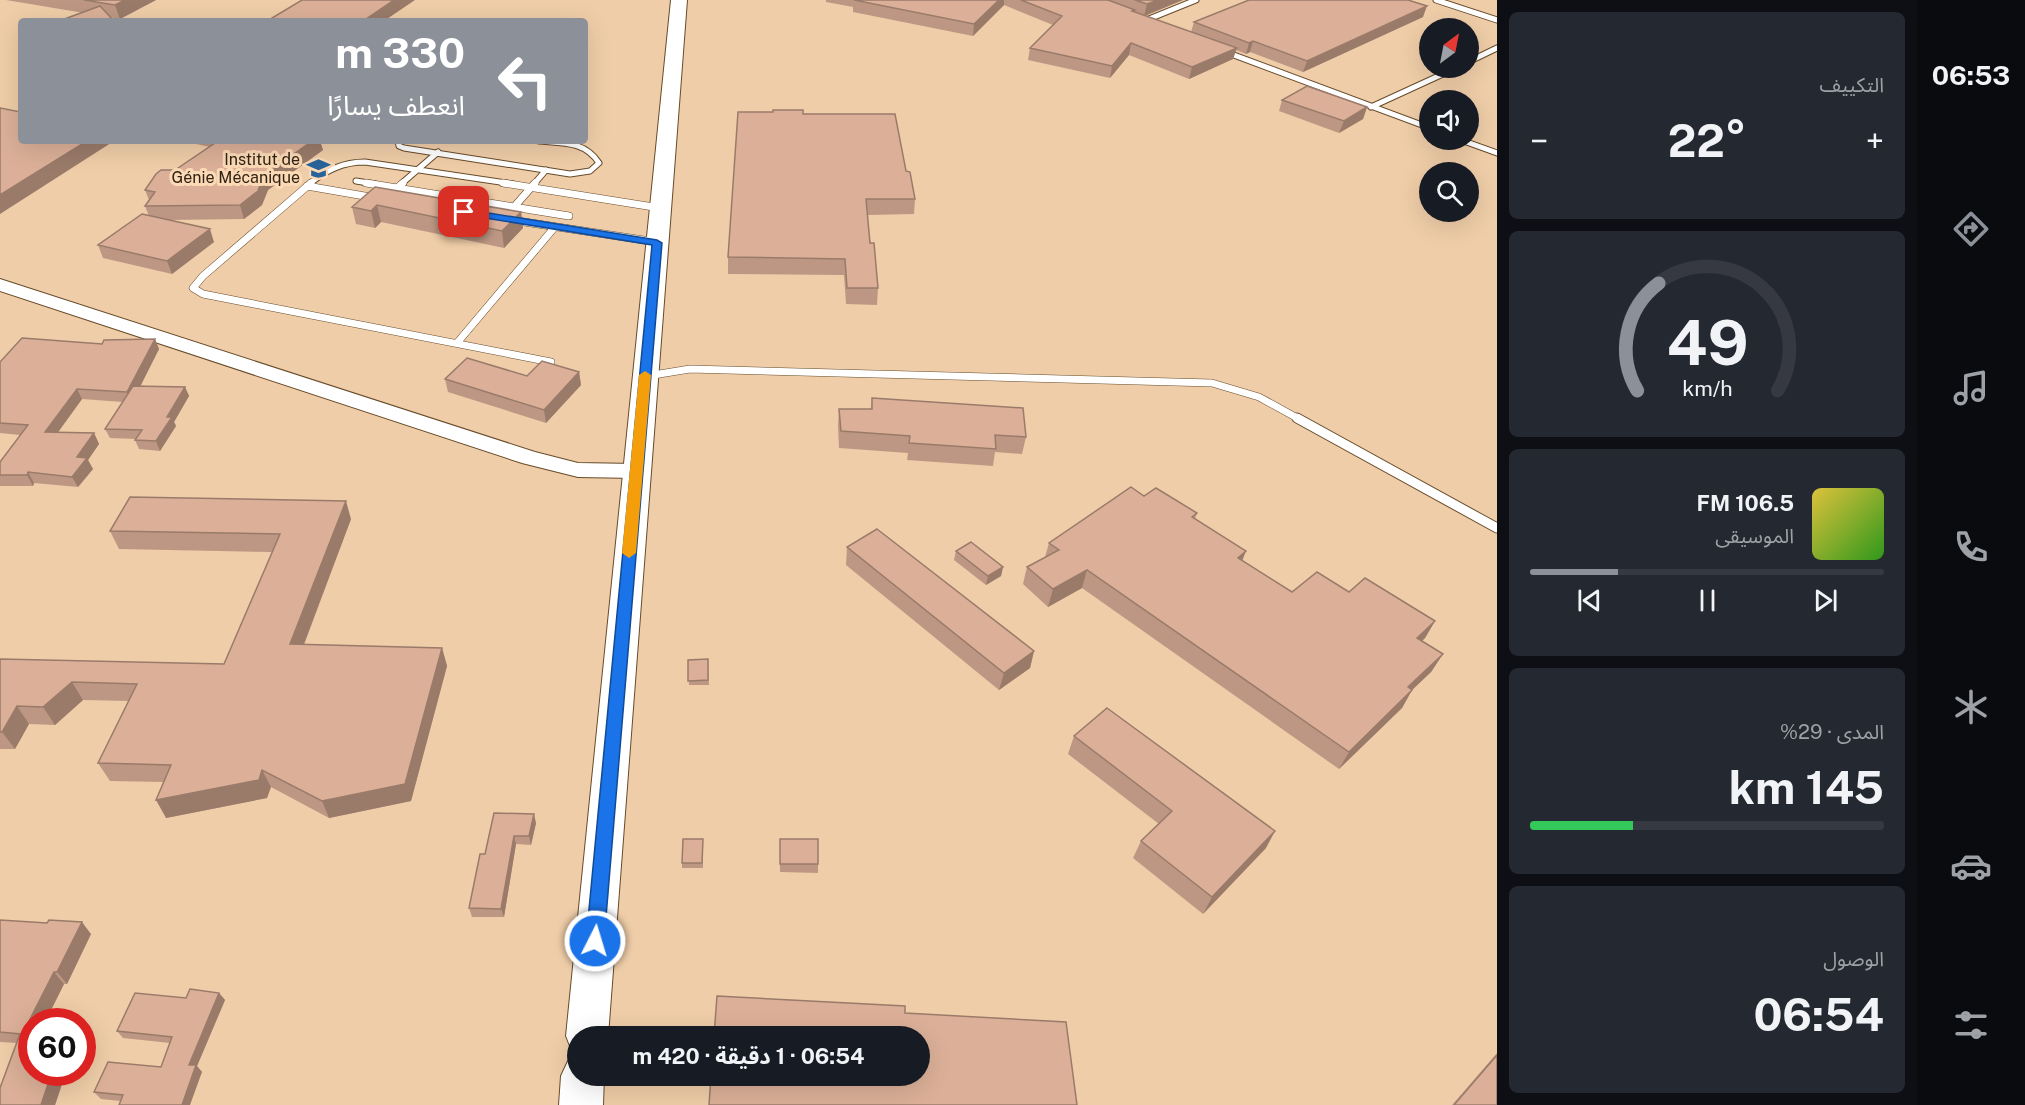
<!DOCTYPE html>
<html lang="ar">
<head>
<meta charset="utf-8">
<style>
	:root { --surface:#171b24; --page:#242831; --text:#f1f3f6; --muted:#9ea1a6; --line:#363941; --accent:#8c9099 }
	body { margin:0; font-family:"Public Sans","Noto Sans Arabic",sans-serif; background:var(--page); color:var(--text); direction:rtl; height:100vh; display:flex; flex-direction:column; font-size:22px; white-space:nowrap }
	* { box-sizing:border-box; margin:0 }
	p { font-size:20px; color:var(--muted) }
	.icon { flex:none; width:33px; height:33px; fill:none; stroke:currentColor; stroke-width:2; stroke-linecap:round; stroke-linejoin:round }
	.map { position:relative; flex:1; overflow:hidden; direction:ltr }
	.sheet { display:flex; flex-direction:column; gap:12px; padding:12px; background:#0d0f14; width:420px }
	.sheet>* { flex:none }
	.banner { position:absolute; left:18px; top:18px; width:570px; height:126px; border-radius:6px; box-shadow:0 6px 24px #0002; direction:rtl; background:#8c9099; color:#fff; overflow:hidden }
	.needle { width:39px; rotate:32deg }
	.controls { position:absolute; left:1419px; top:18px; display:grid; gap:12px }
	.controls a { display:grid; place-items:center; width:60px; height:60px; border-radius:50%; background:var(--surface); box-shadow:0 6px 24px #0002; font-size:30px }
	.speed { position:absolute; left:18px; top:1008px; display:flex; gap:12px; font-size:30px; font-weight:700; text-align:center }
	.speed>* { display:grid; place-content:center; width:78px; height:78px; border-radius:50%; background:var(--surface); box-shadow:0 6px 24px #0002; line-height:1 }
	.speed .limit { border:9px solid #d22; background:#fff; color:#111 }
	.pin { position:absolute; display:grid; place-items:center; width:51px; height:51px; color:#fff; margin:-26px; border-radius:12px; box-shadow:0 3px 9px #0006 }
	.me { position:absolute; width:66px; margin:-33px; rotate:5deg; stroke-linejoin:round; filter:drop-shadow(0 0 4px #0008) }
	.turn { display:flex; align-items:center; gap:21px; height:126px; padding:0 24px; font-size:27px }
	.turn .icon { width:78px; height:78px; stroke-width:2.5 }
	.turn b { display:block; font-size:42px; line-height:51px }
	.big { font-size:45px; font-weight:700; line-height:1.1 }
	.sheet .tile { flex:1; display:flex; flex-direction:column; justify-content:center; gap:9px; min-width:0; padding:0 21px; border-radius:9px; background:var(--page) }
	.sheet .dial { align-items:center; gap:0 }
	.dial svg { height:156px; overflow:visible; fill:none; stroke:var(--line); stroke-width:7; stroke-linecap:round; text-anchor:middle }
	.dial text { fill:var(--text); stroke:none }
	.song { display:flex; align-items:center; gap:18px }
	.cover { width:72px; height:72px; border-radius:9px; background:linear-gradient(135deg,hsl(50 70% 55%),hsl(110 70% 35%)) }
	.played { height:6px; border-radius:3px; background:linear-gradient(90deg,var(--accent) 25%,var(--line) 25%) }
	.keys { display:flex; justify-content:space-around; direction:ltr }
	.heat { display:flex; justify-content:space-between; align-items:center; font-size:33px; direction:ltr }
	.charge { height:9px; border-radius:4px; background:linear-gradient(90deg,#34c759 29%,var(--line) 0) }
	.trip { position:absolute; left:567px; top:1026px; width:363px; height:60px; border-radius:30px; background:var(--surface); box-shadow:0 6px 24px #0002; font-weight:700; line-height:60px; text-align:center; direction:rtl }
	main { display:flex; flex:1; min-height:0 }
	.tabs { display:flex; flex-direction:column; width:108px; justify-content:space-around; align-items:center; background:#090b0e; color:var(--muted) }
	.tabs .icon { width:42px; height:42px }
	.tabs .active { color:var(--accent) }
	.tabs b { font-size:27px; color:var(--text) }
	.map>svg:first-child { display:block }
</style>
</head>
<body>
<main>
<nav class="tabs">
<b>06:53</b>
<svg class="icon active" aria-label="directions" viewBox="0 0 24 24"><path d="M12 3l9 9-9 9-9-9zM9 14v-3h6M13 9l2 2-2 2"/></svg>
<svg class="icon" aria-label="music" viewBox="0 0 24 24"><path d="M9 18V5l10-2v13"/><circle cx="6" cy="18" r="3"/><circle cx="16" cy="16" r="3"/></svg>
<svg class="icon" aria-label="phone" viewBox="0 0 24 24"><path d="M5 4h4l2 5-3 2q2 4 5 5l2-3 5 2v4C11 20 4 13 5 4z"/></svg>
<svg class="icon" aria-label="climate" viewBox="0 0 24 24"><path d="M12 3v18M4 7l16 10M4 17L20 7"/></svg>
<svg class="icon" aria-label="car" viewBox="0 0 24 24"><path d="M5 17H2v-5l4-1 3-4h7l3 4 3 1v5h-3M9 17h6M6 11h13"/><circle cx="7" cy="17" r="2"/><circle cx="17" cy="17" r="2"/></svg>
<svg class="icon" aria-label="filters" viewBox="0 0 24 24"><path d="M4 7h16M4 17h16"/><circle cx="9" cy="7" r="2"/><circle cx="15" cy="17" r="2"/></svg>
</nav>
<section class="sheet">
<div class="tile"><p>التكييف</p>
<div class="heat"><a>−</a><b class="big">22°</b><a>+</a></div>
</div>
<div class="tile dial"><svg viewBox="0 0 100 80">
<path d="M14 69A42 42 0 1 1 86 69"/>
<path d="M14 69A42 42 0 0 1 25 14" stroke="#8c9099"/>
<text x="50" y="56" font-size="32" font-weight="700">49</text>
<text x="50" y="72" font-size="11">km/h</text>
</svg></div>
<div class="tile">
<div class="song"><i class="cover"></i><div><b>106.5 FM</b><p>الموسيقى</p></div></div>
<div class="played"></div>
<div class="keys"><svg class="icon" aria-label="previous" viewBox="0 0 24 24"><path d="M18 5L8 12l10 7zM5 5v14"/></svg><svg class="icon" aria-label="pause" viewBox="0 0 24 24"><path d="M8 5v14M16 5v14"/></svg><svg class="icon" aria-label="next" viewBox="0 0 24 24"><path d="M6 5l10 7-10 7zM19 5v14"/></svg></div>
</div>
<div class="tile"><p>المدى · 29%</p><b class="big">145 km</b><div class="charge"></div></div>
<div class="tile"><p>الوصول</p><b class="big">06:54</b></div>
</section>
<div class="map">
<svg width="1497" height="1105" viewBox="0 0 1497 1105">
	<rect width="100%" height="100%" fill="#efcda8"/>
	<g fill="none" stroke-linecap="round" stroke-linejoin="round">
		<defs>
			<path id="service-far2" d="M1436 0 1497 20
				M1144 21 1196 0
				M1223 51 1430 128
				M1468 62 1497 48
				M1371 107 1456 68
				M1461 140 1497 153
				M398 141 399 146 404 148 570 174 590 171 599 163C585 141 562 143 539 141
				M356 181 375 184
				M309 184C327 170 343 162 365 162L513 184
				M401 184 438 152
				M534 184 546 170"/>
			<path id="service-far1" d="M311 183 203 276 193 288 203 294 551 362
				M366 183 569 216
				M503 183 660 208
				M307 186 376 198
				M397 188 403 183
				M514 207 535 183
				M511 220 657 242
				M457 343 554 228
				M647 376 690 369 1212 383 1259 397 1299 419"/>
			<path id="service" d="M1297 418 1497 528"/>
			<path id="tertiary" d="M0 279 535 452 578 463 636 464 644 466 647 471 644 476 636 478 578 477 522 463 0 291Z"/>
			<path id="primary" d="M671 0H687L608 1036H578V1053L572 1051 566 1036Z
				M578 1057V1076H604L603 1105H559L561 1076 568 1061Z"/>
		</defs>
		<use href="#service-far2" stroke="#674b29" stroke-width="7"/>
		<use href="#service-far1" stroke="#674b29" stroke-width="8"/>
		<use href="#service" stroke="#674b29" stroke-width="11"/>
		<use href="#tertiary" stroke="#674b29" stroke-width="2"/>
		<use href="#primary" stroke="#674b29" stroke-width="2"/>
		<use href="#service-far2" stroke="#fff" stroke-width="5"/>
		<use href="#service-far1" stroke="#fff" stroke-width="7"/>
		<use href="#service" stroke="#fff" stroke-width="9"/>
		<use href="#tertiary" fill="#fff" fill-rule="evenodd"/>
		<use href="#primary" fill="#fff" fill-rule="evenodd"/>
	</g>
	<path fill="#bd9783" d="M6 0H156L120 19Z
		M826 0H1183L1145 16 1191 32 1194 22 1423 17 1303 72 1250 52 1246 54 1236 50 1233 59 1189 79 1129 55 1110 78 1028 60 1030 48 1053 25 1004 5 973 36 853 12V7L826 2Z
		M1282 100 1367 107 1363 119 1339 133 1279 111Z
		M182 141H320L323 150 268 190 262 205 244 219 168 220 214 242 172 274 103 258 98 245 149 216 145 206 149 200 145 190 210 147Z
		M906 171 915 199 914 214 867 215 870 243 878 288 877 305 846 304 844 275 728 274V257Z
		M375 187 521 212 523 228 504 248 381 222 375 228 356 224 352 207Z
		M155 339 159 349 140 386 185 387 189 396 174 422 176 426 160 451 139 449 135 440 136 439 110 438 105 429 123 402 82 399 58 432 94 433 99 444 88 460 93 469 78 487 34 483 33 486H0V475L20 435 0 433V362L102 344Z
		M579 372 581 385 546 423 448 392 445 379 527 376Z
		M872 398 1026 437 1022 454 995 452 993 466 907 460 908 453 839 448 838 426 839 409H871Z
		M1144 496 1197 513 1195 519 1242 561 1292 592H1349L1435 621 1425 638 1422 641 1443 654 1431 672 1412 690 1402 708 1339 769 1082 588 1048 607 1023 584 1027 567 1045 557 1049 543Z
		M351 519 304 645 442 648 447 666 411 801 329 818 271 787 267 798 166 818 164 782 110 781 98 763 129 701 83 700 55 725 29 724 15 749H0V659L224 664 273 552 119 549 110 531Z
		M847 547 1034 651 1030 668 999 690 846 565Z
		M956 551 1003 567 1001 576 986 585 954 560Z
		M708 659 709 685H689L688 660Z
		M1074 736 1266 848 1203 914 1133 858 1141 841 1159 824 1068 754Z
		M536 823 531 845 516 844 504 917H472L469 908 485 854Z
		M703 839V868H682V863Z
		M780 839 818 864V873L780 872Z
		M0 920 91 934 67 984H64L45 1022H32L66 1072 55 1105H0L1 1087 17 1043 0 1042Z
		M219 993 225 1000 197 1066 202 1072 121 1101 101 1099 94 1092 161 1067 170 1043 123 1038 117 1031 186 998Z
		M1497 1053V1105H1452Z"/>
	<path fill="#9a7b6a" d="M125 0H156L120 19 115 5Z
		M394 0H415L384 21H363Z
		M999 0H1004V5L973 36 974 24Z
		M1158 0H1183L1144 16 1147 4Z
		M1427 6 1423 17 1303 72 1307 61Z
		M1253 41 1250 52 1246 54 1249 43Z
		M1131 43 1129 55 1110 78 1112 66Z
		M1237 48 1233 59 1189 79 1192 67Z
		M1367 107 1363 119 1339 133 1344 121Z
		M87 141H114L0 214V195Z
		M307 141H320L323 150 268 190 262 205 244 219 240 205 263 176Z
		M377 205 381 222 375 228 371 211Z
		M521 212 523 228 504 248 502 231Z
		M210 229 214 242 172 274 167 261Z
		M155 339 159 349 132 403 127 392Z
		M579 372 581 385 546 423 544 410Z
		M185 387 189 396 174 422 176 426 160 451 156 441 167 417Z
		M77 389 82 399 51 442 45 432Z
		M94 433 99 444 88 460 93 469 78 487 72 477 77 457Z
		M28 472 34 483 33 486 27 475Z
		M346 501 351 519 297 662 290 644Z
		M1246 551 1239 569 1238 558Z
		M1003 567 1001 576 986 585 988 576Z
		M1087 570 1082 588 1048 607 1053 589Z
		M1435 621 1425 638 1406 656 1417 638Z
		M442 648 447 666 411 801 329 818 322 801Z
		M1034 651 1030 668 999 690 1004 673Z
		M1443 654 1431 672 1412 690 1402 708 1339 769 1349 752 1408 687Z
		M72 682 83 700 55 725 43 707Z
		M17 706 29 724 15 749 2 732Z
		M262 770 271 787 267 798 166 818 156 800Z
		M534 814 536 823 531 845 529 836Z
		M1275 831 1266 848 1203 914 1212 897Z
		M514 836 516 844 504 917 501 909Z
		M82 922 91 934 67 984 57 972Z
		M54 972 64 984 45 1022H32V1039L24 1031Z
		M219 993 225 1000 197 1066 202 1072 190 1105H182L189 1065Z
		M52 1072H66L55 1105H41Z"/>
	<path fill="#dcb098" stroke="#9a7b6a" stroke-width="1.5" d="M84 0H125L115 5Z
		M302 0H394L363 21H267Z
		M854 0H999L974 24Z
		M1021 0H1108L1135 10 1132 11 1237 48 1192 67 1131 43 1112 66 1030 48 1062 16Z
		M1135 0H1158L1147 4Z
		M1249 0H1408L1427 6 1307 61 1253 41 1249 43 1194 22Z
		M100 6 114 21H59Z
		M1307 86 1367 107 1344 121 1282 100Z
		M0 108 21 112V141H87L0 195Z
		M773 110H803V114H895L906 171 910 172 915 199H866L870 243H874L878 288H847L845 259 728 257 738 112H773Z
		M218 141H312L263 176 258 191 240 205 145 206 155 192 145 190 156 174 161 170H175Z
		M375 187 521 212 502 231 377 205 371 211 352 207Z
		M142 214 210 229 167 261 98 245Z
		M22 338 102 344 104 340 155 339 127 392 77 389 45 432 94 433 77 457 87 458 72 477 28 472 27 475H0V462L28 425 0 423V362Z
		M467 358 527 376 542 361 579 372 544 410 445 379Z
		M133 386 185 387 167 417H172L156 441 135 440 142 430 105 429Z
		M872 398 1023 408 1026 437 995 435 996 449 909 443 910 436 841 431 839 409H872Z
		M1131 487 1144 496 1156 488 1197 513 1192 517 1246 551 1238 558 1292 592 1317 572 1349 592 1365 578 1435 621 1417 638 1443 654 1408 687 1412 690 1349 752 1087 570 1053 589 1027 567 1059 550 1049 543Z
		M130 497 346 501 290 644 442 648 405 784 322 801 262 770 259 780 156 800 171 765 98 763 137 684 72 682 43 707 17 706 2 732H0V659L224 664 280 534 110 531Z
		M877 529 1034 651 1004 673 847 547Z
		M971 542 1003 567 988 576 956 551Z
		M708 659V680L688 681V660Z
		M1107 708 1275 831 1212 897 1141 841 1172 811 1074 736Z
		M494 813 534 814 529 836H514L501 909 469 908 480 854H485Z
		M683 839H703L702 863H682Z
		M780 839H818V864H780Z
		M0 920 47 923 49 920 82 922 57 972H54L24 1031 32 1030V1072H52L41 1105H0V1088L20 1034 0 1032Z
		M190 989 219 993 189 1065H196L182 1105H119L123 1095 94 1092 108 1062 161 1067 172 1037 117 1031 135 993 186 998Z
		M717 996 905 1006V1013L1066 1022 1077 1105H709L711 1076H920V1036H714Z
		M1497 1055V1105H1454Z"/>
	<path fill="#1a73e8" stroke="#114b97" stroke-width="1.5" d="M464 209 657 240 662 243 604 941 601 947 595 949 589 947 586 941 652 245 461 214V210Z"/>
	<path fill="#f59e0b" d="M645 371 651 375 636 553 629 558 622 553 639 375Z"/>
	<defs>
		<symbol id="university-bare" viewBox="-9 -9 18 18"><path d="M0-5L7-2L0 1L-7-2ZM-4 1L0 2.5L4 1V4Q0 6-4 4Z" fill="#28649b" stroke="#fcdab5" stroke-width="2.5" paint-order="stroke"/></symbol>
	</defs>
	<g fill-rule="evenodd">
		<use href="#university-bare" x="302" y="152" width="33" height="33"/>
	</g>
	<g text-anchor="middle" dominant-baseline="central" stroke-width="6" stroke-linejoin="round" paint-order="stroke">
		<g font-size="16" fill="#302315" stroke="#fcdab5" text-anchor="end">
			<text x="300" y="159">Institut de<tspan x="300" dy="18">Génie Mécanique</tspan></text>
		</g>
	</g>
</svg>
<div class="controls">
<a><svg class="needle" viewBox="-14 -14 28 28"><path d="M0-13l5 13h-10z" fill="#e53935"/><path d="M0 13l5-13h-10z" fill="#9ea1a6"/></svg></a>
<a><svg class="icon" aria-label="sound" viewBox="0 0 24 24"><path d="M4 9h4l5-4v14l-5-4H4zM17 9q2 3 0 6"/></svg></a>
<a><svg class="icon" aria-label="search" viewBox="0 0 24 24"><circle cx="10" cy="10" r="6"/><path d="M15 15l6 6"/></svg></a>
</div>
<div class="speed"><div class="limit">60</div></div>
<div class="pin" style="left:464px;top:212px;background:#d93025"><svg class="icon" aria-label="arrive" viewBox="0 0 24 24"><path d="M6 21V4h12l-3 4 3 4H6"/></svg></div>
<svg class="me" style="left:595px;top:941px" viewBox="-20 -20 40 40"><circle r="17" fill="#1a73e8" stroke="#fff" stroke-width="3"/><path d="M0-11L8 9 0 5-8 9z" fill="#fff"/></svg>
<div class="trip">06:54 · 1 دقيقة · 420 m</div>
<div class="banner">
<div class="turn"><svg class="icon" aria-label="left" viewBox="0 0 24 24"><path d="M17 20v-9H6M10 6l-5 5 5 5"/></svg><div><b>330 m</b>انعطف يسارًا</div></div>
</div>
</div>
</main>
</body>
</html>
